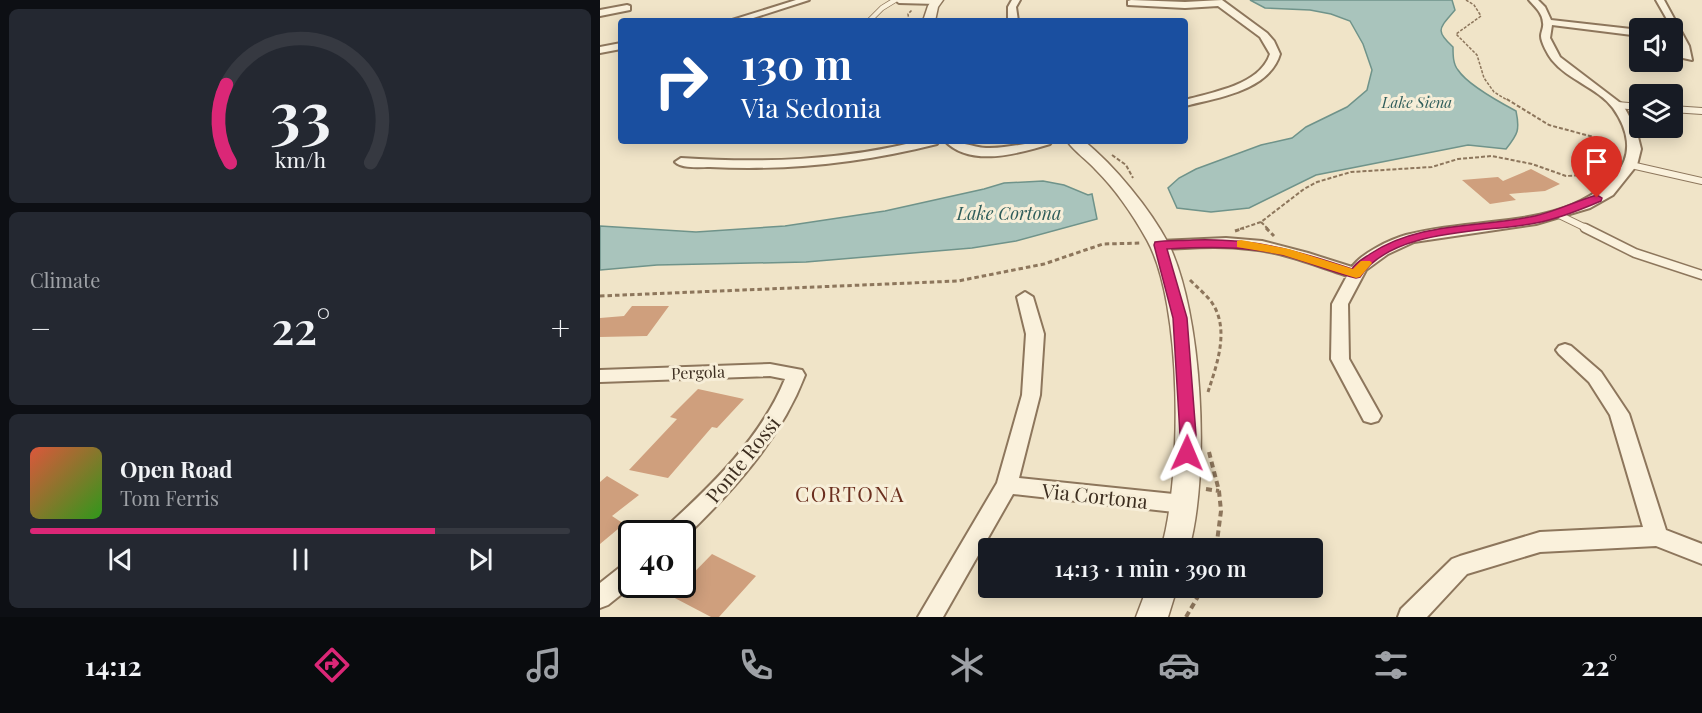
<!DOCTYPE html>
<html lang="en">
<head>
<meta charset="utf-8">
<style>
	:root { --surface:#171b24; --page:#242831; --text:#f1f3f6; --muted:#9ea1a6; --line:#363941; --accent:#db2777 }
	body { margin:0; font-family:"Playfair Display",serif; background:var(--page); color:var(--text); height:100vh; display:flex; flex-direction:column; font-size:22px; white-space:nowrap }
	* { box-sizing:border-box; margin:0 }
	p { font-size:20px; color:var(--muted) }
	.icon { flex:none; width:33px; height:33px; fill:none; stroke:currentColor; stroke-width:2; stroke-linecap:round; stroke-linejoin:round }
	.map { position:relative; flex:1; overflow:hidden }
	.details { display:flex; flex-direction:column; gap:9px; padding:9px; background:#0d0f14; width:600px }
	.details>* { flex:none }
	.hud { position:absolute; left:18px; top:18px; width:570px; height:126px; border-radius:6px; box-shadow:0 3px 15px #0003; background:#1a4fa0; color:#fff; overflow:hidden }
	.tools { position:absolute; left:1029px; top:18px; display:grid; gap:12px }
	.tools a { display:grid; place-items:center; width:54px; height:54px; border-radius:6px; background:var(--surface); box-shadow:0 3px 15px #0003; font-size:30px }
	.speed { position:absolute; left:18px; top:520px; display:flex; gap:12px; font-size:30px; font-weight:700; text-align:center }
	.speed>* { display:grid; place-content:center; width:78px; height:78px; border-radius:50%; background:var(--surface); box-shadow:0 3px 15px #0003; line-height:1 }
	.speed .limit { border:3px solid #111; border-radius:9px; background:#fff; color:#111 }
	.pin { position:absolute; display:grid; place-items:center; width:51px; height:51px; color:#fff; margin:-62px -26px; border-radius:50% 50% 50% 0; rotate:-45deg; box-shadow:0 0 6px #0007 }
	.pin .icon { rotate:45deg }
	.me { position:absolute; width:66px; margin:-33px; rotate:1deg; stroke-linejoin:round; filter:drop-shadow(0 0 4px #0008) }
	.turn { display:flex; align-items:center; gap:21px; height:126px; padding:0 24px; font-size:27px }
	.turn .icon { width:78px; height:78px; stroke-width:2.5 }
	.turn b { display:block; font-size:42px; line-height:51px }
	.big { font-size:45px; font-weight:600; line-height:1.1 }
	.details .tile { flex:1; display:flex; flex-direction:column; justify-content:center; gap:9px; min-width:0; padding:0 21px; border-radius:9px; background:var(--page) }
	.details .dial { align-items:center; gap:0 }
	.dial svg { height:156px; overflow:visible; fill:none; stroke:var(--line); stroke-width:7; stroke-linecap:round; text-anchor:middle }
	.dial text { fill:var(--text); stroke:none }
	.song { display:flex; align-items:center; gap:18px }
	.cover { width:72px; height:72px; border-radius:9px; background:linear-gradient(135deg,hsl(10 70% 55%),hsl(110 70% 35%)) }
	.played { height:6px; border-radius:3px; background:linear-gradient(90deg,var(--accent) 75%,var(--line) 75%) }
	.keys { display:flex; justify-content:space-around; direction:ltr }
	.heat { display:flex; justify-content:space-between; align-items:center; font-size:33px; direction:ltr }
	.trip { position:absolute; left:378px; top:538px; width:345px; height:60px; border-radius:6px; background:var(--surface); box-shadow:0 3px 15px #0003; font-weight:600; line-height:60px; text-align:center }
	.menu { display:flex; height:96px; justify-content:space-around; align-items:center; background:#090b0e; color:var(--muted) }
	.menu .icon { width:42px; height:42px }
	.menu .active { color:var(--accent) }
	.menu b { font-size:27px; color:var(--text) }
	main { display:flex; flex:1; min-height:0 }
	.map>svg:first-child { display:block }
</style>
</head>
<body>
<main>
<section class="details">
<div class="tile dial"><svg viewBox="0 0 100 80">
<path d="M14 69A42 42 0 1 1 86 69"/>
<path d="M14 69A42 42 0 0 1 12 29" stroke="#db2777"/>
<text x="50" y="56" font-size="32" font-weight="700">33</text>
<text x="50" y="72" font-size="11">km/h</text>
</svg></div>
<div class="tile"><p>Climate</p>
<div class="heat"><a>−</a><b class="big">22°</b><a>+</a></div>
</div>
<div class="tile">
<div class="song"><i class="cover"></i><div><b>Open Road</b><p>Tom Ferris</p></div></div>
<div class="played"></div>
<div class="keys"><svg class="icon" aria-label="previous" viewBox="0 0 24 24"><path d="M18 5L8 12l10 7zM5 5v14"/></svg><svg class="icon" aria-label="pause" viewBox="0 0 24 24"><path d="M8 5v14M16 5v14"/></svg><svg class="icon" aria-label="next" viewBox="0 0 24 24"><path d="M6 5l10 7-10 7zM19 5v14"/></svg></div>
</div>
</section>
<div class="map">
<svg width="1102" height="617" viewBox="0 0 1102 617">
	<rect width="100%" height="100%" fill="#f0e4c8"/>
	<path fill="#a9c4bc" stroke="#6f938a" stroke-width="1.5" d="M650 0H852L855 10C840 28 834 30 853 47 853 55 853 64 858 70 867 84 901 103 916 111 920 130 918 134 906 149L868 145 716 175 649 208 611 212 577 208 568 188 579 178 596 169 661 145 692 138 706 127 747 107 767 90 772 70 763 44 750 21 731 14 710 10 665 8Z
		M443 181 464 185 488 195 492 194 497 219 416 241 372 248 206 262 57 265 0 270V226L96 232 185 226 285 211 384 189 404 183Z"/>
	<path fill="#cf9f7d" d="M931 169 960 184 945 191 909 194 916 200 890 204 862 180 898 177 903 181Z
		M32 306H69L47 336 0 337V318L24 316Z
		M98 389 144 399 117 428 112 427 68 478 29 470 77 419 70 417Z
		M7 476 39 495 12 516 24 524 0 544V482Z
		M112 554 156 576 119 617H111L71 596Z"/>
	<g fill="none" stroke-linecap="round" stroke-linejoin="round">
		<defs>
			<path id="service-far2" d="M269 21 282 8 295 0"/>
			<path id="service-far1" d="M1017 105 1040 107
				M1072 109 1102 111
				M1031 165 1102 181
				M957 214 988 229"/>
			<path id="service" d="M985 228 1035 253 1102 275"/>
			<path id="minor" d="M196 0H209L144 21H129Z
				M295 0H341V1L337 4 299 3Z
				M412 0H420L416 7 418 21H408V7Z
				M531 0 585 2 622 0 667 33 674 41 680 54C669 91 617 98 585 106V100C613 92 660 85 670 54L660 37 618 6 585 8 528 5V1Z
				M929 0H938L945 7 951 20 1040 30V36L952 25 950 38 960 57 1023 105 1036 129 1041 149 1037 165 1013 195 990 208 936 224 814 242 788 254 766 270 748 304 749 359 781 416 778 421 771 423 764 421 731 359 732 304 747 276C715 265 683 252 649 249 619 245 589 248 560 249L553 245 560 241 626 238 662 241 708 253 752 267C762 253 789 240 806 235 873 216 967 231 1016 174 1034 154 1028 129 1013 108 998 88 968 80 952 60 948 55 941 42 941 36 941 32 944 27 943 23 943 13 934 6 929 0Z
				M1056 0H1064L1089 46 1092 60 1083 58 1072 28Z
				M27 5 30 6V10L0 16V10Z
				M21 43V49L0 53V47Z
				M319 141H339L337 144C262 163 187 171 110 167 100 167 82 169 75 162L81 158C161 163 241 161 319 141Z
				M345 141C360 141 372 147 386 148 409 149 430 141 452 141L450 144C420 153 371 168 345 141Z
				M425 292 433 297 444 334 440 395 419 478 583 495 591 498 594 504 591 510 583 513 413 494 343 617H318L397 483 422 395 426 334 417 297Z
				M965 344 971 346 1001 372 1029 414 1066 530 1102 544V564L1056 546 940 552 867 574 827 617H798L801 609 852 559 860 556 940 532 1043 527 1010 415 989 382 959 354 956 350 959 346Z
				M170 364 202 370 205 375C180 440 132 492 82 540V534H63L66 527C112 485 161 438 185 379L170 376 0 382V370Z
				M32 562V585H33L8 605 0 608V583L24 564Z"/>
			<path id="tertiary" d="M332 0H343L338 7 335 21H323L328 6Z
				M467 141H484C514 165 550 209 568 243 603 313 610 474 589 549H561C582 478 583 305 547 240 533 215 516 190 496 170 487 160 475 152 467 141Z
				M547 588H577L568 617H536Z"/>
		</defs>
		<use href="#service-far2" stroke="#8d765c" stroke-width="6"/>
		<use href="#service-far1" stroke="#8d765c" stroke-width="8"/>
		<use href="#service" stroke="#8d765c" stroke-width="11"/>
		<use href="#minor" stroke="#8d765c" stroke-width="4"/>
		<use href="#tertiary" stroke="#8d765c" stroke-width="3"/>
		<path stroke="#8d765c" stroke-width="1.5" stroke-dasharray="3 1.5" stroke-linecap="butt" d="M866 0 874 5 881 16 856 34 877 55 884 78 894 92 907 100
			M309 21 308 14 312 10"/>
		<path stroke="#8d765c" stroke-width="2" stroke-dasharray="4 2" stroke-linecap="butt" d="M512 155 526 165 533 178
			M661 222 668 229
			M640 229 661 222 704 189 717 182 751 172 832 167 858 159 892 156 932 164 966 176 983 175 1008 151 997 138 949 125 905 98"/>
		<path stroke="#8d765c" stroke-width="3" stroke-dasharray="4.5 3" stroke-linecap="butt" d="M666 228 674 236
			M635 231 644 228
			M590 280C597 287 604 293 610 300 631 327 617 364 608 392
			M0 296 358 281 444 264 503 244 542 243"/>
		<path stroke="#8d765c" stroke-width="4" stroke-dasharray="6 4" stroke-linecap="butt" d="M609 452 619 491 621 511 616 549
			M606 489 619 491
			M586 617 603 588"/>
		<use href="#service-far2" stroke="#faf1dc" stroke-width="4.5"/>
		<use href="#service-far1" stroke="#faf1dc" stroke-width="6"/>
		<use href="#service" stroke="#faf1dc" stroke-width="8"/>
		<use href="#minor" fill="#faf1dc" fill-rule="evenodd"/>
		<use href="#tertiary" fill="#faf1dc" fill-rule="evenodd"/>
	</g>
	<path fill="#db2777" stroke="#8e194d" stroke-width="1.5" d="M997 195 1002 198 1001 201C980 210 958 219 936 223 884 233 792 228 760 277L756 278C730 272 705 260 679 254 642 246 605 247 567 249L587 318 596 435 593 457 587 459 581 457 578 453 580 435 573 318 554 245 555 242C567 240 581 241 593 240 654 238 695 250 752 269 756 262 763 259 770 254 819 221 880 228 935 216 957 211 976 201 997 195Z"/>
	<path fill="#f59e0b" d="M641 240 689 249 753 269 761 261H770L772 263 760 277 756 278 683 255 637 247V241Z"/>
	<g text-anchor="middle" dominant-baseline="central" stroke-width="6" stroke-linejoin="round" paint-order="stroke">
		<g font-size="15" font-style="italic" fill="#2f5d5a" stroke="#f7eed8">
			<text x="817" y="102">Lake Siena</text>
		</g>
		<g font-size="16" fill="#3d2e20" stroke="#f7eed8">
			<text transform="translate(98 372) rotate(-2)">Pergola</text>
		</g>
		<g font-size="18" font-style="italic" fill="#2f5d5a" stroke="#f7eed8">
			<text x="409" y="213">Lake Cortona</text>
		</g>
		<g font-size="20" fill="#3d2e20" stroke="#f7eed8">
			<text transform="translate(142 459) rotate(-51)">Ponte Rossi</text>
			<text transform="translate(495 495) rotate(6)">Via Cortona</text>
		</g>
		<g font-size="21" letter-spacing="1.5" fill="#6b2e1e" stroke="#f7eed8">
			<text x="250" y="493">CORTONA</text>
		</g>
	</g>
</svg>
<div class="tools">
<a><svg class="icon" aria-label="sound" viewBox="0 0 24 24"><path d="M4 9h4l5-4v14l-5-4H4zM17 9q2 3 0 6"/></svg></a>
<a><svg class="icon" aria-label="layers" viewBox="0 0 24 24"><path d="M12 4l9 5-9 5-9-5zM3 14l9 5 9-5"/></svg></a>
</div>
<div class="speed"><div class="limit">40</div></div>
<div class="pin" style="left:997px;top:198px;background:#d93025"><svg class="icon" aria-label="arrive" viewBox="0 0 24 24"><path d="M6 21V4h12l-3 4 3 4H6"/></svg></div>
<svg class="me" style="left:587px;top:453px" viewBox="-20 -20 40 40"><path d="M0-17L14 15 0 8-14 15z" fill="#db2777" stroke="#fff" stroke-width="4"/></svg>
<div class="trip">14:13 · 1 min · 390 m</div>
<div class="hud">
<div class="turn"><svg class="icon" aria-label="right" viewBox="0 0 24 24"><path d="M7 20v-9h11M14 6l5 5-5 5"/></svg><div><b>130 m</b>Via Sedonia</div></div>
</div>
</div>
</main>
<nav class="menu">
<b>14:12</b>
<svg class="icon active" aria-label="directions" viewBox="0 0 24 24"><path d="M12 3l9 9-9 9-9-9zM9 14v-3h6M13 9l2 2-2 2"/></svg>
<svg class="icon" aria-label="music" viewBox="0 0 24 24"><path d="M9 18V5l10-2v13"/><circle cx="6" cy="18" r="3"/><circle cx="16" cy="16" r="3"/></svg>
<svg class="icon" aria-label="phone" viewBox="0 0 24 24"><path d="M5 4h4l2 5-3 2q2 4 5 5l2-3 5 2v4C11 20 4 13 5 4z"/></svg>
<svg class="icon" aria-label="climate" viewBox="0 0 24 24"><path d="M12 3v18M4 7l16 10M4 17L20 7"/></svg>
<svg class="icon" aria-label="car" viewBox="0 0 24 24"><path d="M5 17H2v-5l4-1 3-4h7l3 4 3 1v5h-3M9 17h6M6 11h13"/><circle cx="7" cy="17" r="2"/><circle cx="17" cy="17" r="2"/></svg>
<svg class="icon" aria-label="filters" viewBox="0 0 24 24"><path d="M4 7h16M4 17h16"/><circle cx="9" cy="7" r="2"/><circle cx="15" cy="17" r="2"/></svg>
<b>22°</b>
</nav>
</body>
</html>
